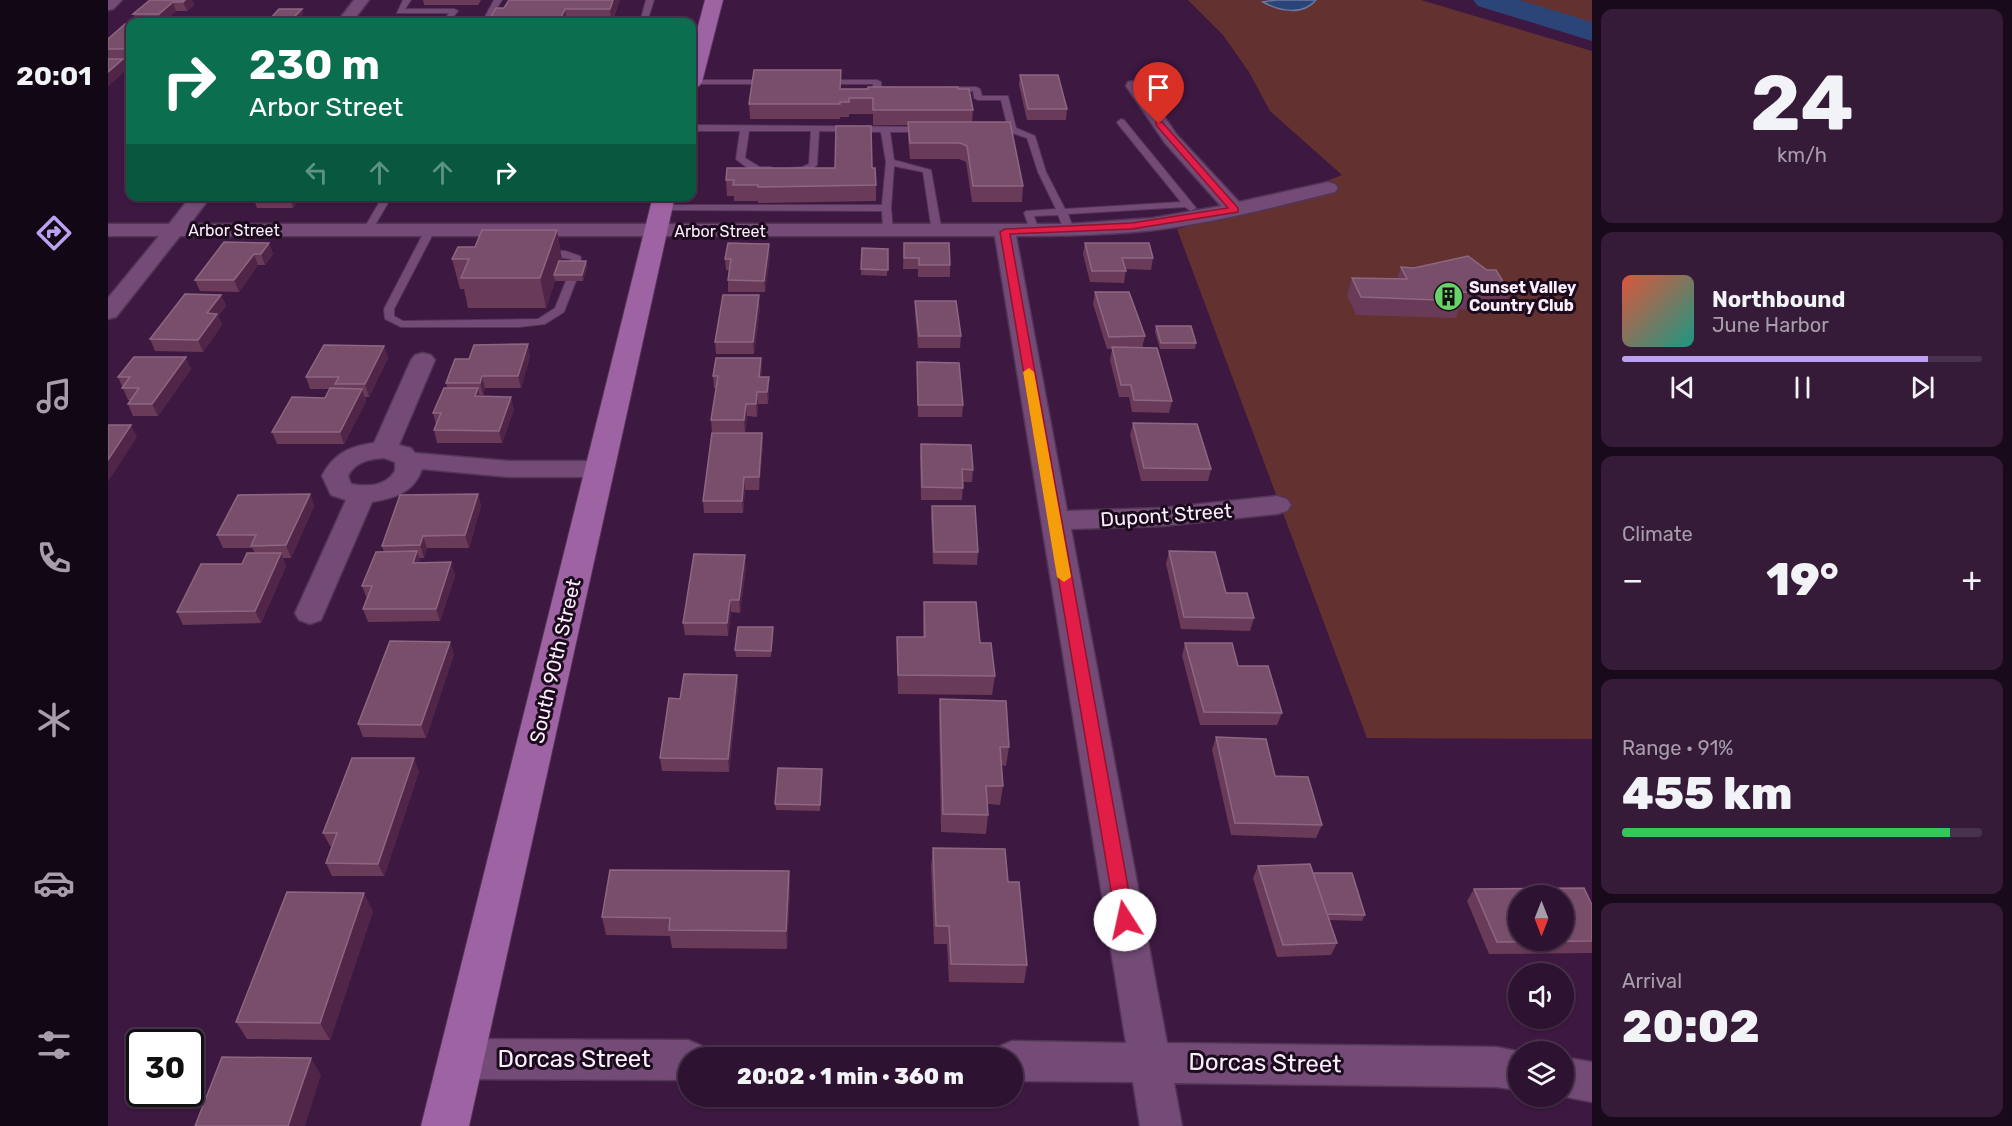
<!DOCTYPE html>
<html lang="en">
<head>
<meta charset="utf-8">
<style>
	:root { --surface:#2e1231; --page:#361b39; --text:#f1f3f6; --muted:#a79eab; --line:#49324d; --accent:#bca0f2 }
	body { margin:0; font-family:Rubik,sans-serif; background:var(--page); color:var(--text); height:100vh; display:flex; flex-direction:column; font-size:22px; white-space:nowrap }
	* { box-sizing:border-box; margin:0 }
	p { font-size:20px; color:var(--muted) }
	.icon { flex:none; width:33px; height:33px; fill:none; stroke:currentColor; stroke-width:2; stroke-linecap:round; stroke-linejoin:round }
	.map { position:relative; flex:1; overflow:hidden }
	.side { display:flex; flex-direction:column; gap:9px; padding:9px; background:#190a1b; width:420px }
	.side>* { flex:none }
	.banner { position:absolute; left:18px; top:18px; width:570px; height:183px; border-radius:12px; box-shadow:0 2px 4px #0004,0 0 0 2px var(--line); background:#0b6e4f; color:#fff; overflow:hidden }
	.needle { width:39px; rotate:180deg }
	.fabs { position:absolute; left:1400px; top:885px; display:grid; gap:12px }
	.fabs a { display:grid; place-items:center; width:66px; height:66px; border-radius:50%; background:var(--surface); box-shadow:0 2px 4px #0004,0 0 0 2px var(--line); font-size:30px }
	.speed { position:absolute; left:18px; top:1029px; display:flex; gap:12px; font-size:30px; font-weight:700; text-align:center }
	.speed>* { display:grid; place-content:center; width:78px; height:78px; border-radius:50%; background:var(--surface); box-shadow:0 2px 4px #0004,0 0 0 2px var(--line); line-height:1 }
	.speed .limit { border:3px solid #111; border-radius:9px; background:#fff; color:#111 }
	.pin { position:absolute; display:grid; place-items:center; width:51px; height:51px; color:#fff; margin:-62px -26px; border-radius:50% 50% 50% 0; rotate:-45deg; box-shadow:0 0 6px #0007 }
	.pin .icon { rotate:45deg }
	.me { position:absolute; width:66px; margin:-33px; rotate:350deg; stroke-linejoin:round; filter:drop-shadow(0 0 4px #0008) }
	.turn { display:flex; align-items:center; gap:21px; height:126px; padding:0 24px; font-size:27px }
	.turn .icon { width:78px; height:78px; stroke-width:2.5 }
	.turn b { display:block; font-size:42px; line-height:51px }
	.lanes { display:flex; align-items:center; height:57px; padding:0 24px; background:#0003; justify-content:center; gap:30px; direction:ltr }
	.lanes .off { opacity:.35 }
	.big { font-size:45px; font-weight:800; line-height:1.1 }
	.side .card { flex:1; display:flex; flex-direction:column; justify-content:center; gap:9px; min-width:0; padding:0 21px; border-radius:12px; background:var(--page) }
	.side .dial { align-items:center; gap:0 }
	.dial b { font-size:78px; line-height:1 }
	.song { display:flex; align-items:center; gap:18px }
	.cover { width:72px; height:72px; border-radius:9px; background:linear-gradient(135deg,hsl(10 70% 55%),hsl(170 70% 35%)) }
	.played { height:6px; border-radius:3px; background:linear-gradient(90deg,var(--accent) 85%,var(--line) 85%) }
	.keys { display:flex; justify-content:space-around; direction:ltr }
	.heat { display:flex; justify-content:space-between; align-items:center; font-size:33px; direction:ltr }
	.charge { height:9px; border-radius:4px; background:linear-gradient(90deg,#34c759 91%,var(--line) 0) }
	.trip { position:absolute; left:570px; top:1047px; width:345px; height:60px; border-radius:30px; background:var(--surface); box-shadow:0 2px 4px #0004,0 0 0 2px var(--line); font-weight:800; line-height:60px; text-align:center }
	main { display:flex; flex:1; min-height:0 }
	.tabs { display:flex; flex-direction:column; width:108px; justify-content:space-around; align-items:center; background:#120714; color:var(--muted) }
	.tabs .icon { width:42px; height:42px }
	.tabs .on { color:var(--accent) }
	.tabs b { font-size:27px; color:var(--text) }
	.map>svg:first-child { display:block }
</style>
</head>
<body>
<main>
<nav class="tabs">
<b>20:01</b>
<svg class="icon on" aria-label="directions" viewBox="0 0 24 24"><path d="M12 3l9 9-9 9-9-9zM9 14v-3h6M13 9l2 2-2 2"/></svg>
<svg class="icon" aria-label="music" viewBox="0 0 24 24"><path d="M9 18V5l10-2v13"/><circle cx="6" cy="18" r="3"/><circle cx="16" cy="16" r="3"/></svg>
<svg class="icon" aria-label="phone" viewBox="0 0 24 24"><path d="M5 4h4l2 5-3 2q2 4 5 5l2-3 5 2v4C11 20 4 13 5 4z"/></svg>
<svg class="icon" aria-label="climate" viewBox="0 0 24 24"><path d="M12 3v18M4 7l16 10M4 17L20 7"/></svg>
<svg class="icon" aria-label="car" viewBox="0 0 24 24"><path d="M5 17H2v-5l4-1 3-4h7l3 4 3 1v5h-3M9 17h6M6 11h13"/><circle cx="7" cy="17" r="2"/><circle cx="17" cy="17" r="2"/></svg>
<svg class="icon" aria-label="filters" viewBox="0 0 24 24"><path d="M4 7h16M4 17h16"/><circle cx="9" cy="7" r="2"/><circle cx="15" cy="17" r="2"/></svg>
</nav>
<div class="map">
<svg width="1484" height="1126" viewBox="0 0 1484 1126">
	<rect width="100%" height="100%" fill="#3d1841"/>
	<path fill="#633230" d="M1080 0H1313L1484 51V739L1259 738 1069 229 1229 191 1216 182 1234 175 1162 111 1141 72 1115 35Z
		M1380 0H1484V32Z"/>
	<path fill="#2c4579" stroke="#6a78a1" stroke-width="1.5" d="M1168 0H1208C1195 16 1171 11 1155 2Z"/>
	<g fill="none" stroke-linecap="round" stroke-linejoin="round">
		<path fill="#2c4579" fill-rule="evenodd" d="M1365 0H1411L1484 22V41L1370 6Z"/>
		<defs>
			<path id="lane" d="M295 0H303L297 9H346L350 11 341 22H335L341 13H289Z
				M386 0H394L380 22H374Z
				M538 0H546L539 22H532Z
				M584 80H662L666 82 662 84H584Z
				M712 80H769L773 82V87H785L789 89C784 93 770 93 765 89V84H715L711 82Z
				M840 87H868L872 89 874 96H900L908 128 927 136 938 172 957 209 1073 202 1010 124 1009 122 1013 119 1016 120 1088 208 1083 211 1077 207 960 214 966 230 961 233 956 230 950 215 926 216 931 231 923 233 916 213 918 211 948 209 930 172 919 138 901 132 893 100H870L866 98 865 91H840Z
				M584 125 821 127 822 129 818 132H782L786 160 823 170 834 232 829 235 824 232 815 172 786 166 783 208 785 231 780 234 775 231 774 211 550 210 548 208 553 205H774L778 162 773 132 711 131 709 165C701 172 693 174 682 172V168L694 167 701 164 703 131H641L637 158 652 167H663L667 170C655 178 638 168 628 159L632 131H584Z
				M275 196H284L263 232H257L255 230Z
				M322 227 327 230 286 309V316L295 321 430 319 447 308 458 281 463 278 468 281 456 312 437 324 411 327H293L277 319 276 309 317 230Z
				M435 250 457 251 472 256 473 258 470 269H462L463 259 431 255 430 253Z"/>
			<path id="street" d="M0 0H14L5 9 0 10Z
				M246 0H261L244 22H229Z
				M1026 81 1032 82 1069 135 1131 202 1220 182 1227 184 1230 188 1227 192C1167 207 1108 222 1047 230 1001 235 954 236 908 236L959 511 1054 508 1169 496 1179 499 1183 505 1179 511 1169 514 1054 526 963 529 1059 1043 1388 1047 1414 1052H1410V1090L1388 1087 1066 1083 1074 1126H1032L1025 1082 904 1081V1058H885L890 1047 904 1041 1018 1043 887 236H72L8 317 0 319V298L51 236H0V224H61L83 196H103L82 224H961L1045 218 1113 206 1057 143 1018 86 1020 82Z
				M315 353 323 355 327 360 291 445 303 448 307 453 401 461H492L501 463 505 469 501 475 492 477H401L314 469C306 493 286 498 264 502L213 620 202 624 191 620 187 613 238 500 223 495 214 476C225 454 242 446 266 443L303 360 307 355ZM276 458 287 462V471C278 486 259 487 243 484L240 476C247 462 261 459 276 458Z
				M352 1039 580 1040 594 1046 599 1058H580V1080L352 1079 338 1073 332 1059 338 1045Z
				M1455 1057 1484 1062V1102L1453 1096Z"/>
			<path id="primary" d="M597 0H615L594 82 591 86 584 88V49Z
				M545 196H567L361 1126H313Z"/>
		</defs>
		<use href="#lane" stroke="#533556" stroke-width="2"/>
		<use href="#street" stroke="#533556" stroke-width="3"/>
		<use href="#primary" stroke="#533556" stroke-width="2"/>
		<use href="#lane" fill="#734b76" fill-rule="evenodd"/>
		<use href="#street" fill="#734b76" fill-rule="evenodd"/>
		<use href="#primary" fill="#9e63a3" fill-rule="evenodd"/>
	</g>
	<path fill="#693b58" d="M42 0H84L86 5 79 11H68L56 22H29L25 14Z
		M315 0H373L370 5H316Z
		M401 0H512L504 22H380L396 8Z
		M194 9 195 14 188 22H163L162 19Z
		M17 24 19 59H15L19 69 0 86V39Z
		M912 75 959 109 958 120H919L911 85Z
		M733 89H850L865 110 864 122 915 186 914 202H864L858 162 851 159H802L800 138V125H765V114H741V117H732V119H642L641 104Z
		M22 153V166L19 157Z
		M764 168 768 185V201L650 203V201H626V196H619L618 180Z
		M193 196 185 208H149L145 197Z
		M449 230 454 261H478L479 267 475 281H447L438 308H360L356 289H352L344 259 367 247Z
		M161 243 165 254 157 265H150L131 292 92 291 87 280Z
		M796 243 842 265V277H810V269H795Z
		M977 243 1045 258 1043 270 1018 269 1016 283 982 282 975 254Z
		M754 248 780 249 779 276 753 275Z
		M662 255 657 292H620V280L621 270H618L617 259Z
		M1293 267 1402 293 1395 311 1351 309 1348 318 1248 315 1239 295 1244 278 1289 279Z
		M987 292 1037 336 1034 348 1064 401 1061 413 1024 412 1021 397H1011L1002 360 1004 349H999L985 304Z
		M113 295 118 306 110 316 114 325 95 352 47 351 42 339Z
		M807 301 853 336 852 348H810L807 313Z
		M652 307 646 354H608L607 342Z
		M1048 326 1088 343 1087 349H1052L1047 332Z
		M276 346 280 358 261 397H257L258 401 236 444H169L164 432 217 398 222 389H202L198 377Z
		M422 356 413 388H377L375 395H372V397L406 409 394 443H329L326 430 328 425 325 413 339 388 338 383Z
		M809 362 855 405 854 417H810Z
		M83 369 50 416H25L20 404 22 400H20L10 377Z
		M654 370 653 377H661V389L660 404H650L649 417 639 416 637 432H604L603 420 608 388H606L605 376Z
		M1025 423 1103 469 1100 481H1033L1022 435Z
		M654 433 655 445 651 490H637L635 513H596L595 501Z
		M813 444 865 470 864 482H855L854 500H813L812 456Z
		M202 494 206 506 183 558H175L178 566 153 623 75 625 69 612 147 553 144 548H115L109 535Z
		M370 494 373 506 361 548H319L316 558H311L312 562 347 575 332 621 260 622 255 609 259 599 254 586 276 552 274 546Z
		M824 506 870 552 869 565 825 564 823 518Z
		M1061 551 1118 593 1146 618 1142 631 1073 629 1058 564Z
		M638 567 632 613 623 612 620 636 577 635 575 623Z
		M816 602 872 643 887 676 884 695 790 694 789 656V637H815V621Z
		M665 627 663 657H628L627 650Z
		M1077 643 1174 713 1169 725H1092L1074 656Z
		M346 654 318 738 255 737 250 724Z
		M629 675 630 687 621 772 554 771 552 758 572 699Z
		M832 699 901 747 898 766 893 765 895 786 892 805 880 804V815L878 834 833 832 831 717Z
		M1108 737 1167 776 1214 825 1208 838 1123 835 1104 750Z
		M714 769 712 811 668 810 667 804Z
		M311 771 276 876H224L218 863 225 846H222L215 833Z
		M825 848 900 882 919 965 916 983 841 982 839 944H826L823 866Z
		M1150 866 1205 873 1257 915 1254 921 1221 920 1229 943 1223 955 1169 957 1145 878Z
		M681 871 682 890 679 949 564 948 562 936 498 935 494 917Z
		M1366 889 1484 905V953L1381 954 1359 901Z
		M265 911 222 1040 139 1039 128 1022Z"/>
	<path fill="#512548" d="M77 0H84L86 5 79 11 75 2Z
		M505 0H512L503 22 502 9Z
		M65 2 68 11 56 22H54L51 14Z
		M194 9 195 14 188 22H185L184 19Z
		M457 9 459 22H451Z
		M22 42V55L19 59 15 49Z
		M15 59 19 69 0 86V72Z
		M182 196H193L185 208 181 197Z
		M449 230 454 259 449 275H446L447 281 438 308 432 278Z
		M161 243 165 254 157 265 153 254Z
		M661 244 662 255 657 292 656 281Z
		M146 254 150 265 131 292 126 280Z
		M478 261 479 267 475 281 474 275Z
		M113 295 118 306 110 316 114 325 95 352 90 340 99 313Z
		M651 295 652 307 646 354 645 342Z
		M420 344 422 356 413 388 410 376Z
		M276 346 280 358 261 397 257 384Z
		M78 357 83 369 50 416 44 404Z
		M653 358 654 370 651 389V377Z
		M374 376 377 388 375 395 372 383Z
		M661 377V389L660 404 659 392Z
		M370 388 373 401 367 396Z
		M254 389 258 401 236 444 232 432Z
		M649 392 650 404 649 417 648 404Z
		M403 397 406 409 394 443 391 431Z
		M638 404 639 416 637 432 636 420Z
		M23 425 29 437 0 482V460Z
		M654 433 655 445 651 490V477Z
		M636 477 637 490 635 513 634 501Z
		M202 494 206 506 183 558 178 545Z
		M370 494 373 506 361 548 357 535Z
		M315 536 319 548 316 558 312 545Z
		M309 551 313 564 305 563Z
		M173 553 178 566 153 623 147 611Z
		M637 555 638 567 632 613 631 600Z
		M343 562 347 575 332 621 328 609Z
		M622 600 623 612 620 636 619 623Z
		M665 627V633L663 657V651Z
		M342 642 346 654 318 738 313 725Z
		M629 675 630 687 621 772 620 759Z
		M306 758 311 771 276 876 270 864Z
		M681 871 682 890 679 949 678 931Z
		M256 893 265 911 222 1040 212 1023Z
		M203 1058 213 1075 197 1126H180Z"/>
	<path fill="#794e6a" stroke="#8d6781" stroke-width="1.5" fill-rule="evenodd" d="M42 0H77L75 2H65L51 14H25Z
		M401 0H505L502 9H457L451 22H380L388 8H396Z
		M171 9H194L184 19H162Z
		M17 24H22V42L15 49H0V39Z
		M0 59H15L0 72Z
		M646 70H733L732 89H760V87H850V89H861L865 110H765V98H741V102H732V104H641Z
		M912 75H950L959 109H920Z
		M800 122H902L915 186H865L859 146 852 143H802Z
		M728 126H763L764 168H767L768 185 650 187V185H625L626 180H618L619 168H727Z
		M146 196H182L145 197Z
		M374 230H449L432 278H353L361 259H344L350 247H367Z
		M116 242 161 243 153 254H146L126 280H87Z
		M620 243 661 244 656 281 620 280 623 259H617Z
		M796 243H841L842 265H811V258H796Z
		M977 243H1041L1045 258H1014L1018 271H984Z
		M754 248 780 249V270L753 269Z
		M1360 256 1379 270H1388L1402 293 1349 292 1354 301 1253 297 1244 278 1299 279 1293 267 1306 268Z
		M451 261H478L474 275H446Z
		M987 292H1021L1037 336 1001 337Z
		M77 294 113 295 99 313 109 314 90 340 42 339Z
		M615 295H651L645 342H607Z
		M807 301H848L853 336H811Z
		M1048 326H1083L1088 343H1053Z
		M420 344 410 376H374L372 383H338L347 359H361L366 345Z
		M216 345 276 346 257 384H227L231 377H198Z
		M1004 347 1049 348 1064 401 1026 400 1023 385H1013Z
		M26 357H78L44 404H20L31 388H14L22 377H10Z
		M608 358H653L651 377H661L659 392H649L648 404H638L636 420H603L610 376H605Z
		M809 362 851 363 855 405H810Z
		M222 388 254 389 232 432H164L184 397 217 398Z
		M336 388H370L367 396 403 397 391 431 326 430 333 413H325Z
		M1025 423 1089 424 1103 469 1036 468Z
		M0 425H23L0 460Z
		M604 433H654L651 477H636L634 501H595Z
		M813 444 863 445 865 470 854 469 855 488 814 487Z
		M202 494 178 545 143 546 148 535H109L130 495Z
		M370 494 357 535 315 536 312 545 274 546 292 495Z
		M824 506H867L870 552H826Z
		M309 551 305 563 343 562 328 609H255L264 586H254L268 552Z
		M1061 551 1107 552 1118 593H1139L1146 618 1076 617Z
		M139 553H173L147 611 69 612 93 564H134Z
		M586 554 637 555 631 600H622L619 623H575Z
		M816 602H868L872 643H883L887 676 790 675 789 637H817Z
		M630 627H665L663 651 627 650Z
		M282 641 342 642 313 725 250 724Z
		M1077 643H1124L1130 666H1160L1174 713 1096 712Z
		M576 674 629 675 620 759 552 758 561 698 572 699Z
		M832 699 898 701 901 747H892L895 786H878L880 815 835 814Z
		M1108 737 1158 739 1167 776 1200 777 1214 825 1127 823Z
		M244 758H306L270 864 218 863 229 833H215Z
		M670 768 714 769 712 805 667 804Z
		M825 848 897 849 900 882H911L919 965 843 964 841 926H828Z
		M1202 864 1229 943 1175 945 1150 866Z
		M502 870 681 871 678 931 561 930 562 918 494 917Z
		M1205 873H1244L1257 915 1219 914Z
		M1476 888 1484 905V941L1389 942 1366 889ZM1410 896H1455V940H1410Z
		M179 892 256 893 212 1023 128 1022Z
		M114 1057 203 1058 180 1126H87Z"/>
	<path fill="#e11d48" stroke="#92132f" stroke-width="1.5" d="M1048 122H1054L1130 208V212L1024 229 902 234 1026 920 1023 925 1017 928 1010 925 1008 920 892 232 897 229 1024 223 1120 208 1048 125Z"/>
	<path fill="#f59e0b" d="M921 368 926 372 963 577 956 582 949 577 915 372Z"/>
	<defs>
		<symbol id="building-disc" viewBox="-11 -11 22 22"><circle r="9.5" fill="#66d466" stroke="#1b0b1d"/><path d="M-4-6H4V6H1V3H-1V6H-4ZM-2.5-4.3h1.7v1.8h-1.7ZM.8-4.3h1.7v1.8H.8ZM-2.5-1h1.7V.8h-1.7ZM.8-1h1.7V.8H.8Z" fill="#111"/></symbol>
	</defs>
	<g fill-rule="evenodd">
		<use href="#building-disc" x="1324" y="280" width="33" height="33"/>
	</g>
	<g text-anchor="middle" dominant-baseline="central" stroke-width="6" stroke-linejoin="round" paint-order="stroke">
		<g font-size="16" fill="#fceefd" stroke="#1b0b1d">
			<text x="126" y="230">Arbor Street</text>
			<text x="612" y="231">Arbor Street</text>
		</g>
		<g font-size="16" font-weight="bold" fill="#fceefd" stroke="#1b0b1d" text-anchor="start">
			<text x="1361" y="287">Sunset Valley<tspan x="1361" dy="18">Country Club</tspan></text>
		</g>
		<g font-size="20" fill="#fceefd" stroke="#1b0b1d">
			<text transform="translate(1058 515) rotate(-4)">Dupont Street</text>
			<text transform="translate(447 661) rotate(-77)">South 90th Street</text>
		</g>
		<g font-size="24" fill="#fceefd" stroke="#1b0b1d">
			<text x="466" y="1059">Dorcas Street</text>
			<text transform="translate(1157 1063) rotate(1)">Dorcas Street</text>
		</g>
	</g>
</svg>
<div class="fabs">
<a><svg class="needle" viewBox="-14 -14 28 28"><path d="M0-13l5 13h-10z" fill="#e53935"/><path d="M0 13l5-13h-10z" fill="#a79eab"/></svg></a>
<a><svg class="icon" aria-label="sound" viewBox="0 0 24 24"><path d="M4 9h4l5-4v14l-5-4H4zM17 9q2 3 0 6"/></svg></a>
<a><svg class="icon" aria-label="layers" viewBox="0 0 24 24"><path d="M12 4l9 5-9 5-9-5zM3 14l9 5 9-5"/></svg></a>
</div>
<div class="speed"><div class="limit">30</div></div>
<div class="pin" style="left:1051px;top:124px;background:#d93025"><svg class="icon" aria-label="arrive" viewBox="0 0 24 24"><path d="M6 21V4h12l-3 4 3 4H6"/></svg></div>
<svg class="me" style="left:1017px;top:920px" viewBox="-20 -20 40 40"><circle r="19" fill="#fff"/><path d="M0-13L10 11 0 6-10 11z" fill="#e11d48"/></svg>
<div class="trip">20:02 · 1 min · 360 m</div>
<div class="banner">
<div class="turn"><svg class="icon" aria-label="right" viewBox="0 0 24 24"><path d="M7 20v-9h11M14 6l5 5-5 5"/></svg><div><b>230 m</b>Arbor Street</div></div>
<div class="lanes"><svg class="icon off" aria-label="left" viewBox="0 0 24 24"><path d="M17 20v-9H6M10 6l-5 5 5 5"/></svg><svg class="icon off" aria-label="ahead" viewBox="0 0 24 24"><path d="M12 20V5M6 11l6-6 6 6"/></svg><svg class="icon off" aria-label="ahead" viewBox="0 0 24 24"><path d="M12 20V5M6 11l6-6 6 6"/></svg><svg class="icon" aria-label="right" viewBox="0 0 24 24"><path d="M7 20v-9h11M14 6l5 5-5 5"/></svg></div>
</div>
</div>
<section class="side">
<div class="card dial"><b>24</b><p>km/h</p></div>
<div class="card">
<div class="song"><i class="cover"></i><div><b>Northbound</b><p>June Harbor</p></div></div>
<div class="played"></div>
<div class="keys"><svg class="icon" aria-label="previous" viewBox="0 0 24 24"><path d="M18 5L8 12l10 7zM5 5v14"/></svg><svg class="icon" aria-label="pause" viewBox="0 0 24 24"><path d="M8 5v14M16 5v14"/></svg><svg class="icon" aria-label="next" viewBox="0 0 24 24"><path d="M6 5l10 7-10 7zM19 5v14"/></svg></div>
</div>
<div class="card"><p>Climate</p>
<div class="heat"><a>−</a><b class="big">19°</b><a>+</a></div>
</div>
<div class="card"><p>Range · 91%</p><b class="big">455 km</b><div class="charge"></div></div>
<div class="card"><p>Arrival</p><b class="big">20:02</b></div>
</section>
</main>
</body>
</html>
